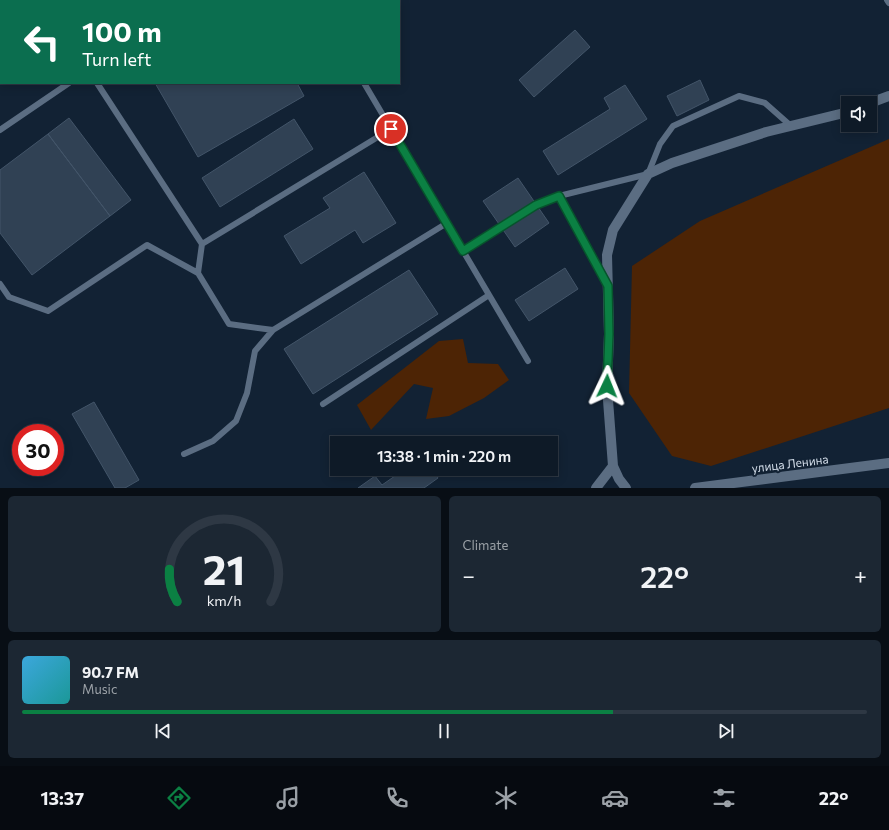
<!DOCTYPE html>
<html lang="en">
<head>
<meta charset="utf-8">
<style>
	:root { --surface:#0e1a27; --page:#1c2733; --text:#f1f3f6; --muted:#9ba1a7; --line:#2e3844; --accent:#0b8043 }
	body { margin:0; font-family:Commissioner,sans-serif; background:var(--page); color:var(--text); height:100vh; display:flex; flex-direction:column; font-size:15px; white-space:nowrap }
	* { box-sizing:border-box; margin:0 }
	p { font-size:13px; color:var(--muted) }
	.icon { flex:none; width:22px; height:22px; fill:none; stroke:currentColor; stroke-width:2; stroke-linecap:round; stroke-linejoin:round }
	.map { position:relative; height:488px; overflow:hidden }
	.drawer { display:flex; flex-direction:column; gap:8px; padding:8px; background:#080e15; flex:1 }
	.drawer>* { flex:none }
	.hud { position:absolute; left:0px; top:0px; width:400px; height:84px; box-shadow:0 2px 10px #0003,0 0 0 1px var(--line); background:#0b6e4f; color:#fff; overflow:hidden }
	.buttons { position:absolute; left:841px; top:96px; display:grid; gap:8px }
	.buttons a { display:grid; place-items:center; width:36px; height:36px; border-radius:0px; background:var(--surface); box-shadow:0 2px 10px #0003,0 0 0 1px var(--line); font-size:20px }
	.speed { position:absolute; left:12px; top:424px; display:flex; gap:8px; font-size:20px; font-weight:700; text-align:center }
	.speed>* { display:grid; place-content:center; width:52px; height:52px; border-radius:50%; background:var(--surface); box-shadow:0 2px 10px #0003,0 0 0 1px var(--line); line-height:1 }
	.speed .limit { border:6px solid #d22; background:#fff; color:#111 }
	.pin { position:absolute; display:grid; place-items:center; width:34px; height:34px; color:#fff; margin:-17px; border:2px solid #fff; border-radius:50%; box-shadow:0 1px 4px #0007 }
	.me { position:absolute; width:44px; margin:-22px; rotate:2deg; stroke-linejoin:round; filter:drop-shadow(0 0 3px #0008) }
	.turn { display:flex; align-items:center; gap:14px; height:84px; padding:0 16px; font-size:18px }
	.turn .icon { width:52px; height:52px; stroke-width:2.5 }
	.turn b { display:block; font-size:28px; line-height:34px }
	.big { font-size:30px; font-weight:600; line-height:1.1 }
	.drawer .widget { flex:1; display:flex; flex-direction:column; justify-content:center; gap:6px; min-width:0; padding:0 14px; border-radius:6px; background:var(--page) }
	.drawer .dial { align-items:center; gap:0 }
	.dial svg { height:104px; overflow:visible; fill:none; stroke:var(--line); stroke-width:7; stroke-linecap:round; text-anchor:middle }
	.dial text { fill:var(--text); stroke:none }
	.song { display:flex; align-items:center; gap:12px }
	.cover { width:48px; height:48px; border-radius:6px; background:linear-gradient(135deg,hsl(200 70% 55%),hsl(180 70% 35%)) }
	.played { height:4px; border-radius:2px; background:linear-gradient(90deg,var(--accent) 70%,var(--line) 70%) }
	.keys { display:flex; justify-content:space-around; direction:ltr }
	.heat { display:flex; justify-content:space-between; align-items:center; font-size:22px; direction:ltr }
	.drawer .tiles { flex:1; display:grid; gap:8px; grid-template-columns:1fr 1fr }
	.widget:last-child { grid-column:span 2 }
	.trip { position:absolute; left:330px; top:436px; width:228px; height:40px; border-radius:0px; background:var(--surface); box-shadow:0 2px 10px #0003,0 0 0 1px var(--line); font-weight:600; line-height:40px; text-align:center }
	.tabs { display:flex; height:64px; justify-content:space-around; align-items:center; background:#060a10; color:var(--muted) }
	.tabs .icon { width:28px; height:28px }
	.tabs .on { color:var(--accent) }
	.tabs b { font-size:18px; color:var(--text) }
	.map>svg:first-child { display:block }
</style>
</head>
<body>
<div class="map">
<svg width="889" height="488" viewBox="0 0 889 488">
	<rect width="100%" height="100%" fill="#122234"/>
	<path fill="#4d2405" d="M889 139V408L711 466 672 456 629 393 632 266 700 221Z
		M463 339 468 363 498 364 509 380 484 398 449 416 426 419 433 388 414 384 371 430 357 405 439 341Z"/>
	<path fill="#304154" stroke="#435569" d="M0 0H38L39 1H1V9Z
		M575 30 590 47 534 97 519 80Z
		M700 80 709 100 677 116 667 96Z
		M155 83H297L304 96 198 157Z
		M625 85 647 119 558 175 543 151 610 109 604 98Z
		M69 118 131 200 110 216 48 134Z
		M294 119 313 149 220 207 202 178Z
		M48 134 110 216 32 275 0 233V170Z
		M364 172 396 223 363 243 355 230 301 264 284 236 330 208 323 198Z
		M518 178 549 223 515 247 483 201Z
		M565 268 578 289 529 321 515 300Z
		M409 270 438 314 313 394 284 349Z
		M94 402 139 480 125 488H115L72 414Z
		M405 469H432L438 478 424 488H358L375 476 382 485Z"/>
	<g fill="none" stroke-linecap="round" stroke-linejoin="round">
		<path stroke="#5b6d82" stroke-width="6" d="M278 0 279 1
			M887 0 889 3
			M195 1 197 0
			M97 83 202 244 198 273 229 324 273 330
			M364 83 528 361
			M0 130 69 83
			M559 196 606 283
			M202 244 391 129
			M463 251 536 205 559 196 648 174 660 144 673 126 739 96 765 103 791 126
			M0 284 9 297 48 311 147 245 198 273
			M323 404 489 295
			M184 454 213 441 236 421 247 393 255 351 273 330 447 223"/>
		<path stroke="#5b6d82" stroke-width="10" d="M870 103 889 96
			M613 466 619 479 626 488
			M596 488 613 466 607 387 609 334 607 255 613 230 648 174 672 163 766 132 848 112
			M695 488 889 463"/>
	</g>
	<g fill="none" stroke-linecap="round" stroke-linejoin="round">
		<defs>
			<path id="route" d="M391 129 463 251 536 205 559 196 608 286 609 334 607 386"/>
		</defs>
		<use href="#route" stroke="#07532c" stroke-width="10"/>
		<use href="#route" stroke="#0b8043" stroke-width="7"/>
	</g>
	<g text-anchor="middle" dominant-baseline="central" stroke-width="4" stroke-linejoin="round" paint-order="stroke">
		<g font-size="12" fill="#d3dde9" stroke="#122234">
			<text transform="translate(790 463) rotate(-7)">улица Ленина</text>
		</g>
	</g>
</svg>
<div class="buttons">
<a><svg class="icon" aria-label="sound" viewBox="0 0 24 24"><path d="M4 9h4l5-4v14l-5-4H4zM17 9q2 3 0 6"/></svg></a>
</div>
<div class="speed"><div class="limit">30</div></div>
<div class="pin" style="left:391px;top:129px;background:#d93025"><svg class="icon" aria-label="arrive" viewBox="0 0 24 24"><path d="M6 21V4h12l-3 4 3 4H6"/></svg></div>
<svg class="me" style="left:607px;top:386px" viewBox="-20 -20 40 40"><path d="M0-17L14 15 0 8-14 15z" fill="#0b8043" stroke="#fff" stroke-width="4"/></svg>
<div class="trip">13:38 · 1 min · 220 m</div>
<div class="hud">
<div class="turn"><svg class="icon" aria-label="left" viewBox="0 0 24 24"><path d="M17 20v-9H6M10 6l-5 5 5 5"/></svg><div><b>100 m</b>Turn left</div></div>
</div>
</div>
<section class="drawer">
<div class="tiles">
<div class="widget dial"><svg viewBox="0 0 100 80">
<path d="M14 69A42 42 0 1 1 86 69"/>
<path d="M14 69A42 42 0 0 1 8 44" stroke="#0b8043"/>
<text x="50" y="56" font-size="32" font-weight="700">21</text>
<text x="50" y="72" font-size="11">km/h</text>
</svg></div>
<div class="widget"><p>Climate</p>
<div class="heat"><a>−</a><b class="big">22°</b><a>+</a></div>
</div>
<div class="widget">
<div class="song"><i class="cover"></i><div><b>90.7 FM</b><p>Music</p></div></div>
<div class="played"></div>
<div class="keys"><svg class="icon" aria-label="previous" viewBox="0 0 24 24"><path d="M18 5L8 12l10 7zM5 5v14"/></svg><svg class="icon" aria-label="pause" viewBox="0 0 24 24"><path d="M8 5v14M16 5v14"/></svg><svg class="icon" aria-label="next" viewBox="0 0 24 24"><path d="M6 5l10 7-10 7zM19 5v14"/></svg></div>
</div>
</div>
</section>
<nav class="tabs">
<b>13:37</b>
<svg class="icon on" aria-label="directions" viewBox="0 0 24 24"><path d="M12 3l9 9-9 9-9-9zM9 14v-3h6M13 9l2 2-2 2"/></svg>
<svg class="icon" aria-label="music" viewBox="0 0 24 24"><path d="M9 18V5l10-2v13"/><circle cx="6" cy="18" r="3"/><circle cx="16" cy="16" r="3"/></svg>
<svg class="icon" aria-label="phone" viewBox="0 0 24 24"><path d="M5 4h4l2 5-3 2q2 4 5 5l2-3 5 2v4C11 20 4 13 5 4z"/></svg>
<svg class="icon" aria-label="climate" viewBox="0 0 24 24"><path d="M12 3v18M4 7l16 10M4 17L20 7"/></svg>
<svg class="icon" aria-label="car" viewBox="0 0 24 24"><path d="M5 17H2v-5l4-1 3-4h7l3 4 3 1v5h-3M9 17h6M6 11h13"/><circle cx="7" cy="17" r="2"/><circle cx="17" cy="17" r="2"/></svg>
<svg class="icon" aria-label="filters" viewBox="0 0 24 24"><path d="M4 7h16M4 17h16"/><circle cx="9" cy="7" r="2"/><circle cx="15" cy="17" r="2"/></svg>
<b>22°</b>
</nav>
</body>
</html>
